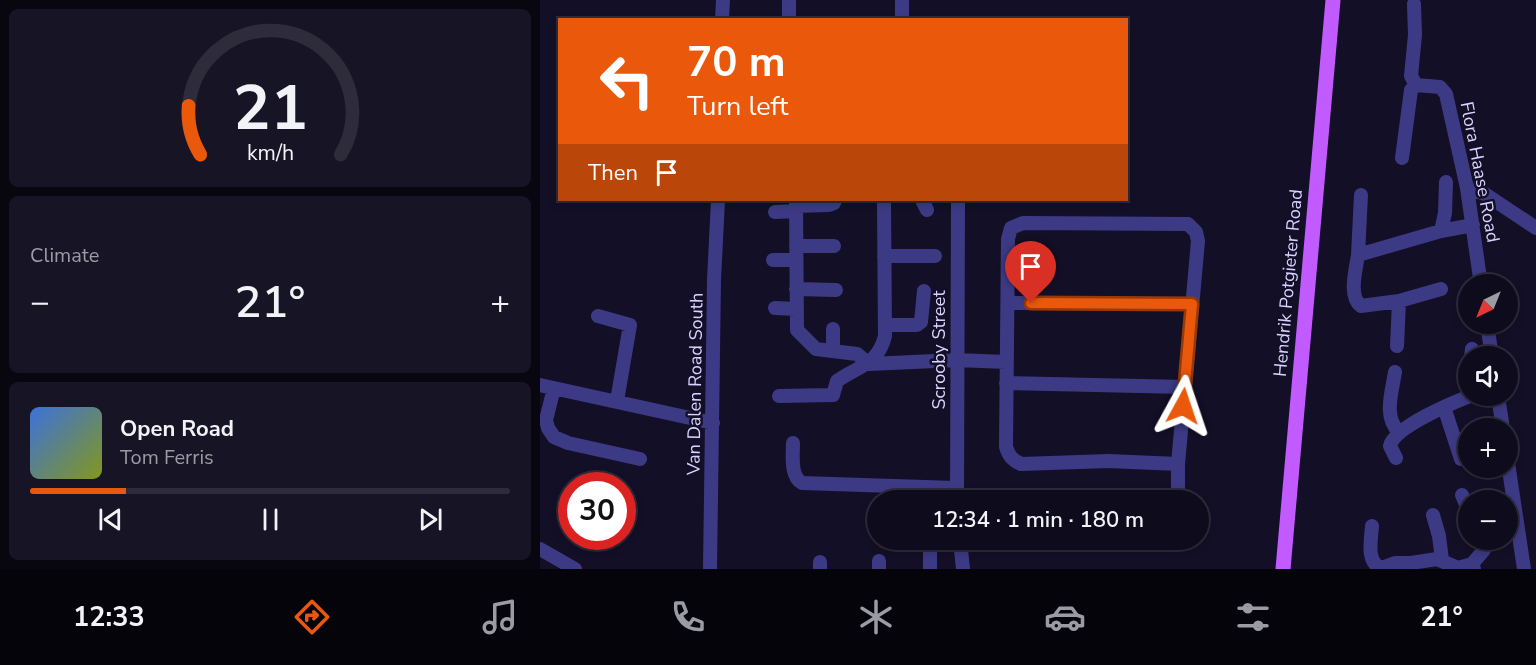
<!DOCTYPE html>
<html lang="en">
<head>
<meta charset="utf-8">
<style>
	:root { --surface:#0e0b1c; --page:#171425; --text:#f1f3f6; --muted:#9b9ba3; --line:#2e2b3b; --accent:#ea580c }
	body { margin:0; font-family:"Nunito Sans",sans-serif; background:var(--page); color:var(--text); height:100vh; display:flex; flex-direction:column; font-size:22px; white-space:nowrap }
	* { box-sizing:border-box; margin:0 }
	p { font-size:20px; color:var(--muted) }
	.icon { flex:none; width:33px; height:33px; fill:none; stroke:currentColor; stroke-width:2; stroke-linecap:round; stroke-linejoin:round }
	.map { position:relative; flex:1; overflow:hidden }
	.sheet { display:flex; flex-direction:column; gap:9px; padding:9px; background:#08060f; width:540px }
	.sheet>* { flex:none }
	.hud { position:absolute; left:18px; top:18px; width:570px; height:183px; border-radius:0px; box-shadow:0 3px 9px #0003,0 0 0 2px var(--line); background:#ea580c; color:#fff; overflow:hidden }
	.needle { width:39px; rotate:223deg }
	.tools { position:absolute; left:918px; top:274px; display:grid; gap:12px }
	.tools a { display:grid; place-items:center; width:60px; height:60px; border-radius:50%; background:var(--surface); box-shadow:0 3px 9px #0003,0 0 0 2px var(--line); font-size:30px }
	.speed { position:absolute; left:18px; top:472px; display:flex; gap:12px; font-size:30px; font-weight:700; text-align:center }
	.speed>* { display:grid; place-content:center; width:78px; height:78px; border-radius:50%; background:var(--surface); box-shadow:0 3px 9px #0003,0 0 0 2px var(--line); line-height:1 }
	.speed .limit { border:9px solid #d22; background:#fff; color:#111 }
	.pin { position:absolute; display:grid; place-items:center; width:51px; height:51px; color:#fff; margin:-62px -26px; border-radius:50% 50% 50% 0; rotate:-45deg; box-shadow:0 0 6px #0007 }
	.pin .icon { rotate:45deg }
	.me { position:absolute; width:66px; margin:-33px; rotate:5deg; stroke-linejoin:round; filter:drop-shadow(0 0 4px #0008) }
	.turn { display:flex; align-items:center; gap:21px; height:126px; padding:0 30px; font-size:27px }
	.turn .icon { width:78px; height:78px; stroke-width:2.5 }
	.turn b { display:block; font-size:42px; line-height:51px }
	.then { display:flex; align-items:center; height:57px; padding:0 30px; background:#0003; gap:12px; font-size:22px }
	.big { font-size:45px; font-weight:600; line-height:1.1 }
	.sheet .widget { flex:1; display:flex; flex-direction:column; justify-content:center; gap:9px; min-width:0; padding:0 21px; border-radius:9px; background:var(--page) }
	.sheet .dial { align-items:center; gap:0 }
	.dial svg { height:156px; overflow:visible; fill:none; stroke:var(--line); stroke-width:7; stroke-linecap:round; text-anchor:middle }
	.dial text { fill:var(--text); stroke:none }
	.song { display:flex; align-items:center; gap:18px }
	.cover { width:72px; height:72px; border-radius:9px; background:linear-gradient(135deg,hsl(220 70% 55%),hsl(70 70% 35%)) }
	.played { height:6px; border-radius:3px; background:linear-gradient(90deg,var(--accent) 20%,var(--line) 20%) }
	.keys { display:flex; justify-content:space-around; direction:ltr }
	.heat { display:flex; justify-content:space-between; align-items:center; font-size:33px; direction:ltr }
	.trip { position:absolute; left:327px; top:490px; width:342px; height:60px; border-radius:30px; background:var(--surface); box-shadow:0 3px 9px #0003,0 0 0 2px var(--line); font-weight:600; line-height:60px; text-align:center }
	.menu { display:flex; height:96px; justify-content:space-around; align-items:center; background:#06040b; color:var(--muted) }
	.menu .icon { width:42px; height:42px }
	.menu .on { color:var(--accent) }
	.menu b { font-size:27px; color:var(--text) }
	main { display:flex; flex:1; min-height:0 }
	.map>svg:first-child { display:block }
</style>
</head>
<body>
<main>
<section class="sheet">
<div class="widget dial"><svg viewBox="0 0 100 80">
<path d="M14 69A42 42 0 1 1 86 69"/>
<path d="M14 69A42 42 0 0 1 8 44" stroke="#ea580c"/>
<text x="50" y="56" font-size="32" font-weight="700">21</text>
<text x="50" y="72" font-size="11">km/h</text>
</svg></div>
<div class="widget"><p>Climate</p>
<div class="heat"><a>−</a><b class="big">21°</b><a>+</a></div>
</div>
<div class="widget">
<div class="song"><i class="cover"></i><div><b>Open Road</b><p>Tom Ferris</p></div></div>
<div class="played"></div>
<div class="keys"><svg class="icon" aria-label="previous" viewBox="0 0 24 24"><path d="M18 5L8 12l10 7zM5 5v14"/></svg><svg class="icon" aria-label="pause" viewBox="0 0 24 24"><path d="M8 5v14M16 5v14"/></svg><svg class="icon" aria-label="next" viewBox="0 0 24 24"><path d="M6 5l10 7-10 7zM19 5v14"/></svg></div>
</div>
</section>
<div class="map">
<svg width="996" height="569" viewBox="0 0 996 569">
	<rect width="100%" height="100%" fill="#130f26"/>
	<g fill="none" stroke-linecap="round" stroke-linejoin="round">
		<path stroke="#3d3a85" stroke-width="14" d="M249 0V20
			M874 4 875 35 871 76 876 85 900 87 906 94 927 188 941 285
			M182 20 183 0
			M362 20V0
			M862 158 871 90 876 85
			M927 188 945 194 996 228
			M256 200 257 330 276 349 317 354 329 364
			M382 200 387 210
			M256 206 289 205 294 203 295 200
			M235 212 256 211
			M901 231 905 213 906 182
			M256 246H294
			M818 255 821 195
			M344 256H395
			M233 260H256
			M256 289 296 290
			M901 289 859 301 821 306C808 297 816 269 818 255L901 231 933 225
			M468 303 652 304
			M235 308 256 309
			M58 316 90 325 77 401
			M947 324 952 357
			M345 325H377L381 322 384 291
			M857 346 859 301
			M293 351V329
			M931 357 932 349
			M329 364 417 360 466 362
			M855 372C852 392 843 417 859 432
			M466 383 645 387
			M0 385 173 423
			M14 388 6 420 8 428 14 437 28 443 100 459
			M239 396 293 395 297 381C318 366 338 365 345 336L344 200
			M958 396 963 429
			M904 407 921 459
			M253 443C253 456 250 476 262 483L415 488
			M856 458 850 446C854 427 912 403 930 396
			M968 463 984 569
			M638 464 568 461 481 464C472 460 469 456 466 447L468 239 471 228 483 223 648 224 656 232 658 241 638 464V498
			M922 495 928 509
			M417 501 418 200
			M893 515 899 536 902 560
			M832 526C831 540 826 562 841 568L855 563H871
			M420 540 423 569
			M0 549 35 569
			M170 569 174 280 178 200
			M280 569V562
			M339 569V561
			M390 569V551
			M873 569 871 563 897 559 918 568 932 564
			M934 569 932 564 944 550 943 540"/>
		<path stroke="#c25bff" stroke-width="15" d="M743 569 793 0"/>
	</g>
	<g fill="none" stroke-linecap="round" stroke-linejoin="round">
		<defs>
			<path id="route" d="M491 303 652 304 643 406"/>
		</defs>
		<use href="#route" stroke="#983908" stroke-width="15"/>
		<use href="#route" stroke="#ea580c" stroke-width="10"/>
	</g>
	<g text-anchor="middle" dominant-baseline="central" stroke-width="5" stroke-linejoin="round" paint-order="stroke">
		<g font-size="18" fill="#d9d4ff" stroke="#130f26">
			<text transform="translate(940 172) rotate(79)">Flora Haase Road</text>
			<text transform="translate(748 283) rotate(-85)">Hendrik Potgieter Road</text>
			<text transform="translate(399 350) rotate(-90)">Scrooby Street</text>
			<text transform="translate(155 384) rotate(-89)">Van Dalen Road South</text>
		</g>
	</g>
</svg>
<div class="tools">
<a><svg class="needle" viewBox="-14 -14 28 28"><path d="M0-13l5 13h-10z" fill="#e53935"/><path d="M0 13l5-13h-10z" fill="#9b9ba3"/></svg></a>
<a><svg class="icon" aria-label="sound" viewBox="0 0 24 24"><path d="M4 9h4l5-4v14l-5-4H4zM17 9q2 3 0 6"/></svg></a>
<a>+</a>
<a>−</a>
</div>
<div class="speed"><div class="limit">30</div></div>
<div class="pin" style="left:491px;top:303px;background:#d93025"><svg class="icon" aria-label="arrive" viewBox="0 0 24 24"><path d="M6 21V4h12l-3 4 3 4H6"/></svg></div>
<svg class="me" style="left:643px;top:406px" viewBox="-20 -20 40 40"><path d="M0-17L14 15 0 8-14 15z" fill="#ea580c" stroke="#fff" stroke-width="4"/></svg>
<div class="trip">12:34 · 1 min · 180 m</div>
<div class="hud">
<div class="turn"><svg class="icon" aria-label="left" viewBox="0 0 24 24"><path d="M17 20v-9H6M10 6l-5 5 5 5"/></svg><div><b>70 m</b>Turn left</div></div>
<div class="then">Then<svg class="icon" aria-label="arrive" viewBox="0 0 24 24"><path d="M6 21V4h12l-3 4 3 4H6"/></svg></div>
</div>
</div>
</main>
<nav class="menu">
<b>12:33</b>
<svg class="icon on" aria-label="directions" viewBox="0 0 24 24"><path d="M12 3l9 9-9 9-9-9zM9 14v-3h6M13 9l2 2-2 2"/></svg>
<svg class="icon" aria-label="music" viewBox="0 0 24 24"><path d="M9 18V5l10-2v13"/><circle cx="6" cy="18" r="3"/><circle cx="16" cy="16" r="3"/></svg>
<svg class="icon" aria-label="phone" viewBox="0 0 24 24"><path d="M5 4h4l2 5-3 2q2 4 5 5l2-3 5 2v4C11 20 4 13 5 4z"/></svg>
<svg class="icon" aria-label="climate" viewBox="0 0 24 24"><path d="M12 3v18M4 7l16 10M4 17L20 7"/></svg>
<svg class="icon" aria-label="car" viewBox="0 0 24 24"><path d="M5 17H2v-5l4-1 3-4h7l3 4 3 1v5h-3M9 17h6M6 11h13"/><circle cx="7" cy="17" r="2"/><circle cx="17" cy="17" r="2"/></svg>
<svg class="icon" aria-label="filters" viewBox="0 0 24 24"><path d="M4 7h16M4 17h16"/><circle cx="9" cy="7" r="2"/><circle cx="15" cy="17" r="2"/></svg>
<b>21°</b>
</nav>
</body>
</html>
